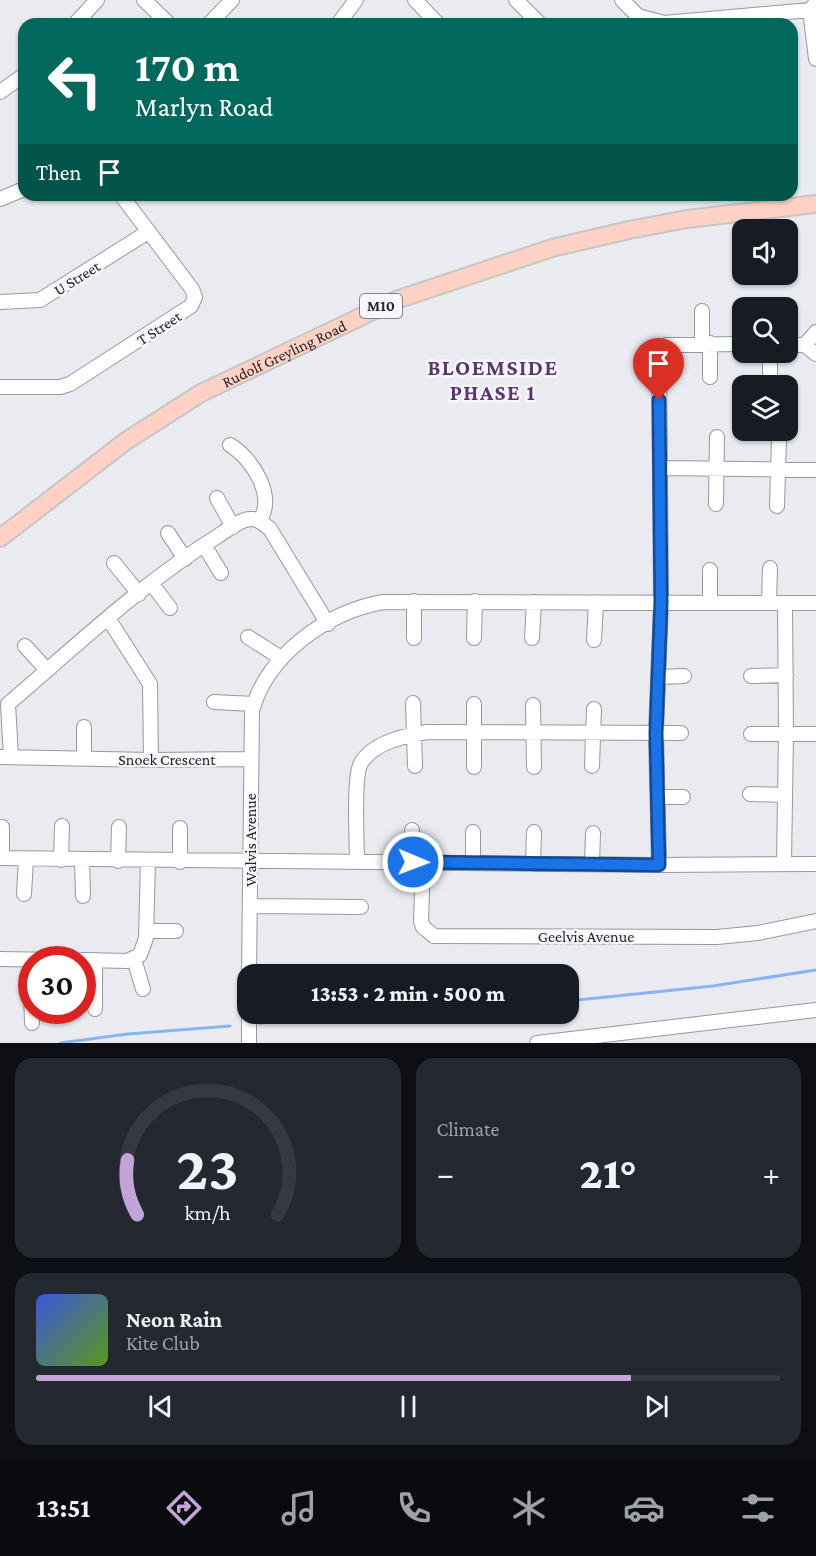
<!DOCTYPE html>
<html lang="en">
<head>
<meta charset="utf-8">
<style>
	:root { --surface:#171b24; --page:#242831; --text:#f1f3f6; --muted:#9ea1a6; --line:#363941; --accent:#c3a4d9 }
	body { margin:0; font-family:"Crimson Pro",serif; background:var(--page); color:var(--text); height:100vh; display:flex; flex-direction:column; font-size:22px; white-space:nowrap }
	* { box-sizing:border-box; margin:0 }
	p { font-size:20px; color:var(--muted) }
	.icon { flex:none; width:33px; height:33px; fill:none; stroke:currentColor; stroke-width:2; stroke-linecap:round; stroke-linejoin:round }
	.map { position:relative; height:1043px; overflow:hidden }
	.details { display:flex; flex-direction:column; gap:15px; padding:15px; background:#0d0f14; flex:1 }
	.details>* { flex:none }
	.hud { position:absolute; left:18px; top:18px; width:780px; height:183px; border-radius:18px; box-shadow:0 2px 4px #0004; background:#00695c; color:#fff; overflow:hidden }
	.buttons { position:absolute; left:732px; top:219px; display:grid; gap:12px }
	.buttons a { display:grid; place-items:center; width:66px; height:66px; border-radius:12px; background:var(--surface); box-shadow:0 2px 4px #0004; font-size:30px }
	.speed { position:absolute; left:18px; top:946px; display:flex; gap:12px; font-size:30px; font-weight:700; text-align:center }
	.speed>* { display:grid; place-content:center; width:78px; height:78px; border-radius:50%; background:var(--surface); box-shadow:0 2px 4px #0004; line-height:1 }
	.speed .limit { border:9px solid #d22; background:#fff; color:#111 }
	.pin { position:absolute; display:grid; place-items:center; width:51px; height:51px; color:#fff; margin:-62px -26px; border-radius:50% 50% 50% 0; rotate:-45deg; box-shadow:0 0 6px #0007 }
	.pin .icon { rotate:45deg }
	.me { position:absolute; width:66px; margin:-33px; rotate:91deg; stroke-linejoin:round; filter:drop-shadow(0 0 4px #0008) }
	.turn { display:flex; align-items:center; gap:21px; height:126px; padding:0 18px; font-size:27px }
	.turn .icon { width:78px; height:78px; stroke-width:2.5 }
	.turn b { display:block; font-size:42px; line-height:51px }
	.then { display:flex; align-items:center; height:57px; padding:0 18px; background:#0003; gap:12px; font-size:22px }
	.big { font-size:45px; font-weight:800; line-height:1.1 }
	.details .tile { flex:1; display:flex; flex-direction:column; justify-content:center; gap:9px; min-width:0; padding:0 21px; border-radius:18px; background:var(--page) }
	.details .dial { align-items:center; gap:0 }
	.dial svg { height:156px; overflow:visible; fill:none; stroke:var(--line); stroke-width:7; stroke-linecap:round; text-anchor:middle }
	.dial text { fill:var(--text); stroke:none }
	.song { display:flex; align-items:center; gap:18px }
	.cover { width:72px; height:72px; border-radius:9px; background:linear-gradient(135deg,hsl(230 70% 55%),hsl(90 70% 35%)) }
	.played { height:6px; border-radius:3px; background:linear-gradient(90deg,var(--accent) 80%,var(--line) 80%) }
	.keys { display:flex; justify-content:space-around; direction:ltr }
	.heat { display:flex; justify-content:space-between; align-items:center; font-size:33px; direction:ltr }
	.details .tiles { flex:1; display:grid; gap:15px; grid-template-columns:1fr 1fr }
	.tile:last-child { grid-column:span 2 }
	.trip { position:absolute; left:237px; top:964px; width:342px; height:60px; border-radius:18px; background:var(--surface); box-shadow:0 2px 4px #0004; font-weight:800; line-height:60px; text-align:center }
	.menu { display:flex; height:96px; justify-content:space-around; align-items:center; background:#090b0e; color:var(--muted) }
	.menu .icon { width:42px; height:42px }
	.menu .selected { color:var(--accent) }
	.menu b { font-size:27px; color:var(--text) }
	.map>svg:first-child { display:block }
</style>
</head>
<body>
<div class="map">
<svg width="816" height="1043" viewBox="0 0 816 1043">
	<rect width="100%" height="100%" fill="#eaeaf1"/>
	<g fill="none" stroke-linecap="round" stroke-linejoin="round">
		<path stroke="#85b6f1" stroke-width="3" d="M568 1001 713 986 816 970
			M260 1023 385 1014
			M60 1043 128 1034 230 1026"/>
		<defs>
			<path id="minor" d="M144 0 169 24
				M415 0 438 24
				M516 0 540 24
				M622 0 638 16 664 23 810 10 816 3
				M810 10 816 59
				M75 24 97 0
				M209 24 232 0
				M338 24 356 0
				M0 92 24 75
				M0 199 24 189
				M0 302 40 300 148 232
				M702 311V343
				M710 343V377
				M788 345H805L816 354
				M805 345 816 332
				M770 376V352
				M0 387H60L70 384 191 306 195 297 192 289 121 195
				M230 445C252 458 277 497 259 521
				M661 468 816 470
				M217 498 233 527
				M716 504 717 437
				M777 506 779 439
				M168 533 185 559
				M204 545 221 573
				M114 563 139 594
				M152 584 170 608
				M414 601V638
				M710 603V570
				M769 603 770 568
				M108 618 150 684 151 760
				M248 637 281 658
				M474 638 475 601
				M532 638 534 602
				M594 640 596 603
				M25 646 47 670
				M751 676 786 675
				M658 677 684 676
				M214 702 254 704
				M413 703 415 766
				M533 705 534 767
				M84 727V759
				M751 734H816
				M0 757 151 760 250 759
				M11 757 8 704C75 647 142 583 218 536 227 530 239 520 250 519 258 518 264 524 270 529L328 624
				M592 766 594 709
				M474 767V704
				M750 794 785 795
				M658 797H683
				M412 830 413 862
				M0 858 659 865 816 864
				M2 858V827
				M61 860 62 826
				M82 860 83 896
				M118 861 119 827
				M180 862V828
				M357 862C357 843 353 776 361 763 374 742 404 736 427 732L681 733
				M423 863 421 921 423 927 434 936 717 937 758 933 816 921
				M473 863V832
				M533 864 534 832
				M592 864 593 833
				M784 864 786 734 785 603
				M659 865 656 733 661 602 659 355 666 345 742 344
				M24 894 26 859
				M250 906 361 907
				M146 931H176
				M0 959 60 960
				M134 959 143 989
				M30 960 32 1023
				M82 960 127 961 140 955 146 938 148 861
				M95 960V1009
				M249 972 362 973
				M249 975 252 711C267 655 327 612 383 602L816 603
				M249 1043V1014
				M537 1043 816 1010"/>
			<g id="major">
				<path id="s1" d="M0 538 126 441 201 393 396 300 552 248 629 230 687 219 816 204"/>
			</g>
		</defs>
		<use href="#minor" stroke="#97979e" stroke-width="16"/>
		<use href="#major" stroke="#c6c6c7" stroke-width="20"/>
		<use href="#minor" stroke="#fff" stroke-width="14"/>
		<use href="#major" stroke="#fdd2c4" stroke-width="16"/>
	</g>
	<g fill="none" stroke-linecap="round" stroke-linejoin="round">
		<defs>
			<path id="route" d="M413 862 659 865 656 733 661 602 659 400"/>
		</defs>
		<use href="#route" stroke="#114b97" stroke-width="15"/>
		<use href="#route" stroke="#1a73e8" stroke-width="10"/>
	</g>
	<g text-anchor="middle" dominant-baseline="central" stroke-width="5" stroke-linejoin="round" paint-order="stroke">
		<rect fill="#f7f7fe" stroke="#636368" stroke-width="1.5" x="360" y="294" width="42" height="24" rx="4.5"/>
		<g font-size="15" font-weight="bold" fill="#242427">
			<text x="381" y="306">M10</text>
		</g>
		<g font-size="16" fill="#242427" stroke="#f7f7fe">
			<text transform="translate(77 278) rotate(-32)">U Street</text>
			<text transform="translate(159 328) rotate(-33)">T Street</text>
			<text stroke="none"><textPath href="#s1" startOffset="340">Rudolf Greyling Road</textPath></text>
			<text x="167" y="759">Snoek Crescent</text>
			<text transform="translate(250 840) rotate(-90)">Walvis Avenue</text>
			<text x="586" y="936">Geelvis Avenue</text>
		</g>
		<g font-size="22" font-weight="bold" letter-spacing="1.5" fill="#59366f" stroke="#f7f7fe">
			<text x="493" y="367">BLOEMSIDE<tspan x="493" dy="25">PHASE 1</tspan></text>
		</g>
	</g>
</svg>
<div class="buttons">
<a><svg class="icon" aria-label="sound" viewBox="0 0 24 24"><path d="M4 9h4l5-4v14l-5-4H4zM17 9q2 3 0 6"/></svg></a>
<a><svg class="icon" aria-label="search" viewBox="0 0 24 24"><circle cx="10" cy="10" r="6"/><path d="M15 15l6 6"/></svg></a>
<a><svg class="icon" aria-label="layers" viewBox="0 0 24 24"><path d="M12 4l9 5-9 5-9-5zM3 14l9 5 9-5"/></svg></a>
</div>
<div class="speed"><div class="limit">30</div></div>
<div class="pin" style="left:659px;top:400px;background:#d93025"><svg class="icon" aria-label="arrive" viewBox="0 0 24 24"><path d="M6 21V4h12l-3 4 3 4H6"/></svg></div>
<svg class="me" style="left:413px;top:862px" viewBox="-20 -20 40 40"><circle r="17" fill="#1a73e8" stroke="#fff" stroke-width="3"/><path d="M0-11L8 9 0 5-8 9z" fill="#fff"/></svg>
<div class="trip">13:53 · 2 min · 500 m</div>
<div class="hud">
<div class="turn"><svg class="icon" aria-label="left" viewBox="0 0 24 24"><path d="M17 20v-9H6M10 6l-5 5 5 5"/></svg><div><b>170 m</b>Marlyn Road</div></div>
<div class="then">Then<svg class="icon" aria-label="arrive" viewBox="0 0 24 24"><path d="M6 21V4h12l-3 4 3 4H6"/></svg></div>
</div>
</div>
<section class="details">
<div class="tiles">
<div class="tile dial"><svg viewBox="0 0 100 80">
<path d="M14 69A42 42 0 1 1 86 69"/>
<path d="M14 69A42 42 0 0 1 9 41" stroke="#c3a4d9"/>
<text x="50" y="56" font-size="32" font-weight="700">23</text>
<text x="50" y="72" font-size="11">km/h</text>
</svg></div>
<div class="tile"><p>Climate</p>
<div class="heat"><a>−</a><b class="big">21°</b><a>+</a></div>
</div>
<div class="tile">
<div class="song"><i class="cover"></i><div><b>Neon Rain</b><p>Kite Club</p></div></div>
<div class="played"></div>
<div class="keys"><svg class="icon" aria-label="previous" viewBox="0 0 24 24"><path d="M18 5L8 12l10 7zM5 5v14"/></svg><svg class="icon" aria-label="pause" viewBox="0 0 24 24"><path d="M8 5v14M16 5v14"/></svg><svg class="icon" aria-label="next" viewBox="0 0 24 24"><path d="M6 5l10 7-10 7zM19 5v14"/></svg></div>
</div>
</div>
</section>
<nav class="menu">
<b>13:51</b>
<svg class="icon selected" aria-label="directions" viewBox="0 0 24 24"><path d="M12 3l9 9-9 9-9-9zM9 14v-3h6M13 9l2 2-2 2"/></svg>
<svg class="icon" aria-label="music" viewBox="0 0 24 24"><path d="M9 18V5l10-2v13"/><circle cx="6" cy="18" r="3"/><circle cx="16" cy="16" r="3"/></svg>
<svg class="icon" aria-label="phone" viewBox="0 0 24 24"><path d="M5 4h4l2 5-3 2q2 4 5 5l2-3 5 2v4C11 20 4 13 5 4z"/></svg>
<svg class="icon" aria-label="climate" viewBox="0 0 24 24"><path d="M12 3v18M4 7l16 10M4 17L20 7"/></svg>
<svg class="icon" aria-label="car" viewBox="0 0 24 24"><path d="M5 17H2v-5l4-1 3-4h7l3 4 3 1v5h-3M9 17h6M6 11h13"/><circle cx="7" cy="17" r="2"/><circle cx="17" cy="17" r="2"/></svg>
<svg class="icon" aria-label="filters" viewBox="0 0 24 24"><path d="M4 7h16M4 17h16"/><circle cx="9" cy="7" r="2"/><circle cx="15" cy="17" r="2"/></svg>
</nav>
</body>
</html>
